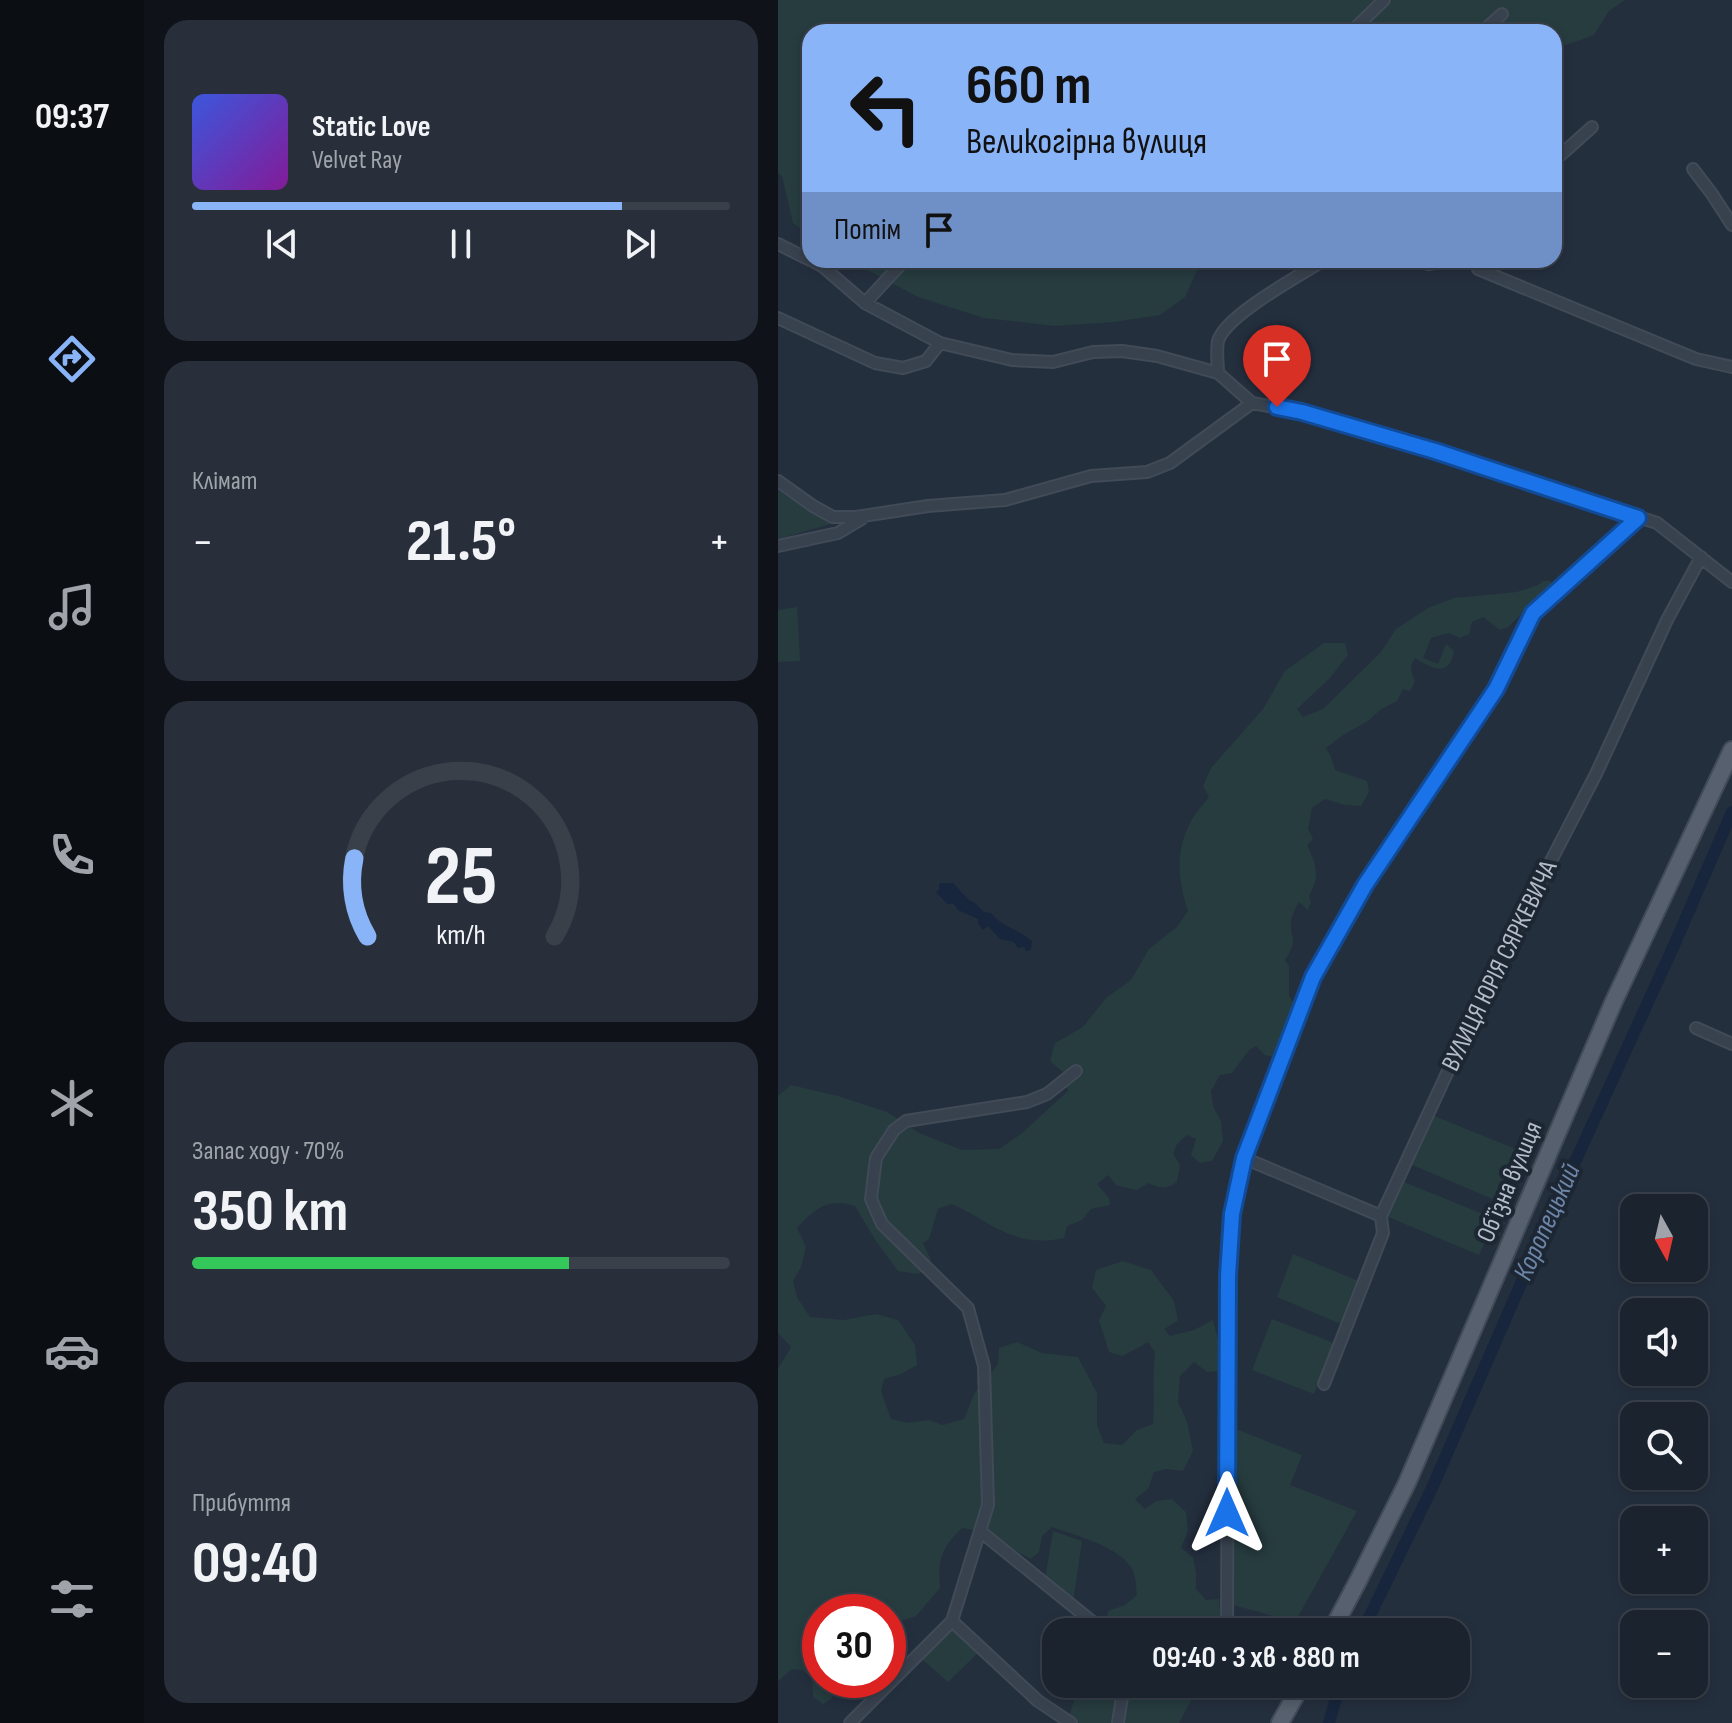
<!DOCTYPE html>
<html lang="uk">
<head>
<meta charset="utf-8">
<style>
	:root { --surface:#1b232e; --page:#282f3a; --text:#f1f3f6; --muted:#a0a4aa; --line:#39404a; --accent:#8ab4f8 }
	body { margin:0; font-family:"Sofia Sans Condensed",sans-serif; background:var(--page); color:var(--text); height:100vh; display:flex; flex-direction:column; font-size:30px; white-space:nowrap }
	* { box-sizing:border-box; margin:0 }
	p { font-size:26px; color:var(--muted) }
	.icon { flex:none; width:44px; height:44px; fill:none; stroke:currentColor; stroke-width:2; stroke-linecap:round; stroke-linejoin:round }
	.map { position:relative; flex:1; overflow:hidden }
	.panel { display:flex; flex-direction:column; gap:20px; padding:20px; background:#0f1319; width:634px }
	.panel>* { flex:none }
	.top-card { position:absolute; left:24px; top:24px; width:760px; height:244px; border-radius:24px; box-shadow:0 4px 12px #0003,0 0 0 2px var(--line); background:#8ab4f8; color:#111; overflow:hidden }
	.needle { width:52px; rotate:172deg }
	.controls { position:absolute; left:842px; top:1194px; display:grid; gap:16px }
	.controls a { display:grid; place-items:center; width:88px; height:88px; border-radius:16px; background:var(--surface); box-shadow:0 4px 12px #0003,0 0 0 2px var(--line); font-size:40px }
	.speed { position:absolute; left:24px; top:1594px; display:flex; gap:16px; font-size:40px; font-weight:700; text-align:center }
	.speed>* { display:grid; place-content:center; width:104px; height:104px; border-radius:50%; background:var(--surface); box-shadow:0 4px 12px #0003,0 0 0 2px var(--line); line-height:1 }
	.speed .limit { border:12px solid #d22; background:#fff; color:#111 }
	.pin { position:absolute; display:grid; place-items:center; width:68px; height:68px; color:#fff; margin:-82px -34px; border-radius:50% 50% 50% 0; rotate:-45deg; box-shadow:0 0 8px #0007 }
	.pin .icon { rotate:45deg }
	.me { position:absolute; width:88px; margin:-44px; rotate:0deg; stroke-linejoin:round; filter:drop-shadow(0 0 6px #0008) }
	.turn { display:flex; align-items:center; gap:28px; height:168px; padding:0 32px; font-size:36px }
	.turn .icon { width:104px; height:104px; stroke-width:2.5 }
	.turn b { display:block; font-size:56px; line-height:68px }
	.then { display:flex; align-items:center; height:76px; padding:0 32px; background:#0003; gap:16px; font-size:30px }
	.big { font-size:60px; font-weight:700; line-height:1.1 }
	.panel .card { flex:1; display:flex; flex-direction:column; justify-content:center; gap:12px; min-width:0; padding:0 28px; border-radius:24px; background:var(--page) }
	.panel .dial { align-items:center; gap:0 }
	.dial svg { height:208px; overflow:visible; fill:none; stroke:var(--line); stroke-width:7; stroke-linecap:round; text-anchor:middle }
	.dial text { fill:var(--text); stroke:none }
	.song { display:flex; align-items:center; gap:24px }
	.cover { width:96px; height:96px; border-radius:12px; background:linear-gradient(135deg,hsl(230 70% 55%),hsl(290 70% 35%)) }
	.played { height:8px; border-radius:4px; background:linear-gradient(90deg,var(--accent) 80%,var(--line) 80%) }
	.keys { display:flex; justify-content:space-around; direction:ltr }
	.heat { display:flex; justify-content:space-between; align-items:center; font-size:44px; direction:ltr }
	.charge { height:12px; border-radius:6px; background:linear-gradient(90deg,#34c759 70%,var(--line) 0) }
	.trip { position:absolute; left:264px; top:1618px; width:428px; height:80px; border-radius:24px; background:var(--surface); box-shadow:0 4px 12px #0003,0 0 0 2px var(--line); font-weight:700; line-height:80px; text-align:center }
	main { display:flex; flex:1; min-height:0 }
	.tabs { display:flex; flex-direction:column; width:144px; justify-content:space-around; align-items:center; background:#0b0e12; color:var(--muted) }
	.tabs .icon { width:56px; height:56px }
	.tabs .current { color:var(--accent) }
	.tabs b { font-size:36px; color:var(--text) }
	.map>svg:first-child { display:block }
</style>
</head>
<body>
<main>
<nav class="tabs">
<b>09:37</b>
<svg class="icon current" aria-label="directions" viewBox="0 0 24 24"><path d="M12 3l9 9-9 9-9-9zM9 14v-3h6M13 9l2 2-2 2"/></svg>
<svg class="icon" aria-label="music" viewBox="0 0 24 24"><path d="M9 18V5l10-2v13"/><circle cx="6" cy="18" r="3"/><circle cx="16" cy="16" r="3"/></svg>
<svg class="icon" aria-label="phone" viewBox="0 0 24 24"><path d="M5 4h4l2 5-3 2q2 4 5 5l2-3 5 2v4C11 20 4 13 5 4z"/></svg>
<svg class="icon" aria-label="climate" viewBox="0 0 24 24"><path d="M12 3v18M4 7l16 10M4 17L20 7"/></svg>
<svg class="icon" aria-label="car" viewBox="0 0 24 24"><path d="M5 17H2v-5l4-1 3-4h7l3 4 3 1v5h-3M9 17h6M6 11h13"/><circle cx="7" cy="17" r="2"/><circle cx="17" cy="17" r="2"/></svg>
<svg class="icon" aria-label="filters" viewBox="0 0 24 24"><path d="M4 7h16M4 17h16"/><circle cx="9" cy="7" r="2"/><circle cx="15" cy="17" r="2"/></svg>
</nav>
<section class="panel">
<div class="card">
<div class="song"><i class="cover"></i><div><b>Static Love</b><p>Velvet Ray</p></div></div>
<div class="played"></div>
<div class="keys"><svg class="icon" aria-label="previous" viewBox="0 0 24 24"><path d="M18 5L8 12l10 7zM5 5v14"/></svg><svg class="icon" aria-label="pause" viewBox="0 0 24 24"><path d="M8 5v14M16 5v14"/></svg><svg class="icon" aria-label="next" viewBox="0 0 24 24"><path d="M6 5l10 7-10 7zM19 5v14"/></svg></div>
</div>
<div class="card"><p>Клімат</p>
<div class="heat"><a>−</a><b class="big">21.5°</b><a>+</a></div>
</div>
<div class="card dial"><svg viewBox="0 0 100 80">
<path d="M14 69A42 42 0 1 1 86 69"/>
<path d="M14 69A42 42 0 0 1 9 39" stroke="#8ab4f8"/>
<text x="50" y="56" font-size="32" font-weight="700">25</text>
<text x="50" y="72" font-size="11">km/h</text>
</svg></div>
<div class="card"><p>Запас ходу · 70%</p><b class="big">350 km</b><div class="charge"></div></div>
<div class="card"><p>Прибуття</p><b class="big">09:40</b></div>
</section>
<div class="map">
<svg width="954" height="1723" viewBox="0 0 954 1723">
	<rect width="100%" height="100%" fill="#242f3e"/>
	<path fill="#263c3f" d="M0 0H847L831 11 816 35 788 45 776 42V32H32V236L15 223 4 176 0 173Z
		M70 260H430L422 264 407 297 382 315 336 322 277 326 206 318 140 297Z
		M0 490 53 524 0 539Z
		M765 581H772L778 585 757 601 730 627 722 630 705 617 694 622 691 634 682 638 671 633 653 638 645 658 660 664 668 644 676 651C671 679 654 668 637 658 631 667 633 672 637 682L632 691 625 689 619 701 602 710 590 721 565 735 548 748 553 757 557 770 589 781 591 792 583 806 567 805 547 799 534 808 530 829 535 839 529 845C539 865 542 876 531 896L533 902 530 910 521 902C518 907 514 915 513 921 512 940 521 939 507 960L511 966V996L517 1004C514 1024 506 1039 495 1057L487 1055 478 1046 471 1050 454 1073 442 1075 433 1091 435 1106 443 1121 445 1141 434 1161 422 1163 413 1155 418 1139 409 1135 399 1144 395 1154 402 1165 399 1182C389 1189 382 1189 371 1183L358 1190 338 1185 330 1175 319 1184 331 1198 332 1205 313 1209 304 1220 289 1226 286 1238C236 1249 214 1222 174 1204L160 1209 151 1239 145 1243 153 1260 141 1274 120 1271 98 1241 77 1206C51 1197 36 1209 19 1228L28 1247 23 1267 15 1281 19 1297 32 1317 66 1320 98 1314 120 1320 137 1345 139 1365 123 1374 106 1379 103 1391 113 1419 130 1423 151 1420 165 1425 186 1419 196 1394 220 1364 221 1348 239 1342 264 1353 300 1357 319 1393V1425L326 1443 344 1445 359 1430 375 1424C377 1400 374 1376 377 1352L370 1342 345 1356 331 1352 321 1320 328 1306 314 1288 318 1270 345 1261 373 1270 396 1301 400 1321 386 1329 392 1336 416 1330 435 1320 444 1355 441 1371 429 1372 416 1362 402 1376 400 1402 409 1422 415 1451 405 1471 388 1469 376 1472 370 1489 357 1499 367 1509 378 1501 394 1499 408 1512 410 1531 403 1548 415 1557 418 1573V1589L428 1600 441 1599 443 1620 441 1632H327L330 1611 347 1605 359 1595C358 1587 358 1576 354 1569 343 1547 296 1535 274 1527L264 1536 261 1552 253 1559 232 1548 213 1533 184 1528C163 1549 160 1558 162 1588L138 1616 110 1625V1612H42V1680H84L81 1683 62 1681 54 1698 45 1704 35 1697 34 1678 24 1670 14 1669 0 1681V1369L13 1347 0 1333V1096L13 1085 60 1096 109 1112 141 1133 184 1150 221 1149 243 1134 290 1091 285 1072 272 1061 277 1043 305 1027 328 998 353 980 371 949 399 927 410 911C400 881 397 852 412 823 416 814 425 805 431 797L425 786 433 768 485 709 507 671 546 643H567L570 655 551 679 519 709 525 717 545 709 603 652 618 629 650 608 676 598 739 592 760 585Z
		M19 607 22 661 0 662V610Z
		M654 1115 740 1150 717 1200 632 1164Z
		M626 1182 727 1223 719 1240 709 1237 701 1255 610 1217Z
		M515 1254 583 1282 565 1325 499 1297Z
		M494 1319 556 1343 536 1394 474 1370Z
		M453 1427 524 1455 512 1485 579 1511 517 1622 455 1605 453 1599 455 1454Z
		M275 1531 304 1541 295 1602 267 1579Z
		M175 1629 200 1653 170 1682 144 1659Z
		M302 1684H316L335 1692 336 1684H422L401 1723H301L291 1715Z"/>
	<path fill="#17263c" d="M161 883H175L191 900 196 902 206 912 213 913C222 926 242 930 254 941L253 950 248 951 246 947 240 948 236 942 222 939 210 926 205 930 201 925 200 919 180 910 176 904H169L158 892 161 890Z"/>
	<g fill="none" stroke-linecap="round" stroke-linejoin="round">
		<path stroke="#17263c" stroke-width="12" d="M584 1632 654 1488 771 1219 897 943 954 812
			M551 1723 562 1684"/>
		<defs>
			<path id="street" d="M573 32 606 0
				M704 32 724 14
				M776 161 814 127
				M915 169 934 194 954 225
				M0 244 32 260
				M33 260 44 266 87 303 162 343 234 360 275 362 315 352 344 351 379 356 440 373 474 403
				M646 260 650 264 680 260
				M700 269 918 359 954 367
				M87 303 124 263 130 260
				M0 318 97 363 125 368 148 361 162 343
				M440 373C440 363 438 351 440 341 448 315 521 276 546 260
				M0 481 35 506 55 517H78L150 506 227 500 313 476 369 472 392 463 474 403 524 412 657 451 879 523 954 582
				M0 546 60 533 85 518
				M918 1028 954 1044
				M466 1158 603 1216
				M546 1384 605 1233 603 1216 719 965 818 774 889 620 923 557
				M202 1531 327 1632
				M174 1621 260 1701 293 1723
				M449 1632 450 1276 454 1214 466 1158 535 977 587 885 718 689 755 613 860 518
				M72 1723 174 1621 210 1505 206 1366 190 1308 104 1224 93 1199 98 1158 116 1130 128 1121 249 1102 269 1094 298 1071
				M340 1723 346 1684"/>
			<path id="primary" d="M553 1632 581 1579 629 1483 836 1001 954 750
				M502 1723 524 1684"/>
		</defs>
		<use href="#street" stroke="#414a57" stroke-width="14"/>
		<use href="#primary" stroke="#414a57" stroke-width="20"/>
		<use href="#street" stroke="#38414e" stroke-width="10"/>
		<use href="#primary" stroke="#56606e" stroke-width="16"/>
	</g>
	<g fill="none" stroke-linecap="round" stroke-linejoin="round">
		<defs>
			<path id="route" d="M449 1513 450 1276 454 1214 466 1158 535 977 587 885 718 689 755 613 860 518 657 451 524 412 499 407"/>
		</defs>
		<use href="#route" stroke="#114b97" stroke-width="20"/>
		<use href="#route" stroke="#1a73e8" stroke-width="14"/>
	</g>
	<g text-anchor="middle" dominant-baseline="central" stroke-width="8" stroke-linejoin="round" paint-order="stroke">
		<g font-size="26" fill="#b4bcc9" stroke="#1d2633">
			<text transform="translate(722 966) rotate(-64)">ВУЛИЦЯ ЮРІЯ СЯРКЕВИЧА</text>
			<text transform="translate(732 1182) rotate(-67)">Обʼїзна вулиця</text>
		</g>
		<g font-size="28" font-style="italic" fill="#6d86a8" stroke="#1d2633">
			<text transform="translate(769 1222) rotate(-66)">Коропецький</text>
		</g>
	</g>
</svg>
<div class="controls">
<a><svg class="needle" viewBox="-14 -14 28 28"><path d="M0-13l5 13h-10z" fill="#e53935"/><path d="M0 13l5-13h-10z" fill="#a0a4aa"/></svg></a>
<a><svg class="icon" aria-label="sound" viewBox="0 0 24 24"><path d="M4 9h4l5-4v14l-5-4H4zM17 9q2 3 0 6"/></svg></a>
<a><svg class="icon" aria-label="search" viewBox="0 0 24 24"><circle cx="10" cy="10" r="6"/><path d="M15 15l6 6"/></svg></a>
<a>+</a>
<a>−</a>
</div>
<div class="speed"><div class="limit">30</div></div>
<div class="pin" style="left:499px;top:407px;background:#d93025"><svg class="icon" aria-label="arrive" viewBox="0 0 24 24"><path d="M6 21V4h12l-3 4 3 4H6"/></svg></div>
<svg class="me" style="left:449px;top:1513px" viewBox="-20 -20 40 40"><path d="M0-17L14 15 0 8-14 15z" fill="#1a73e8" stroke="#fff" stroke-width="4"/></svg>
<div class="trip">09:40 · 3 хв · 880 m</div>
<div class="top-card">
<div class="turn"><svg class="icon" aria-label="left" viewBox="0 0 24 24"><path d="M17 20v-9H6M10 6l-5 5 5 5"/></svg><div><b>660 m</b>Великогірна вулиця</div></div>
<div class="then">Потім<svg class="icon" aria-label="arrive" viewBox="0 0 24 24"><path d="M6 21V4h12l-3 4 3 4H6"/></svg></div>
</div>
</div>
</main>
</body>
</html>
